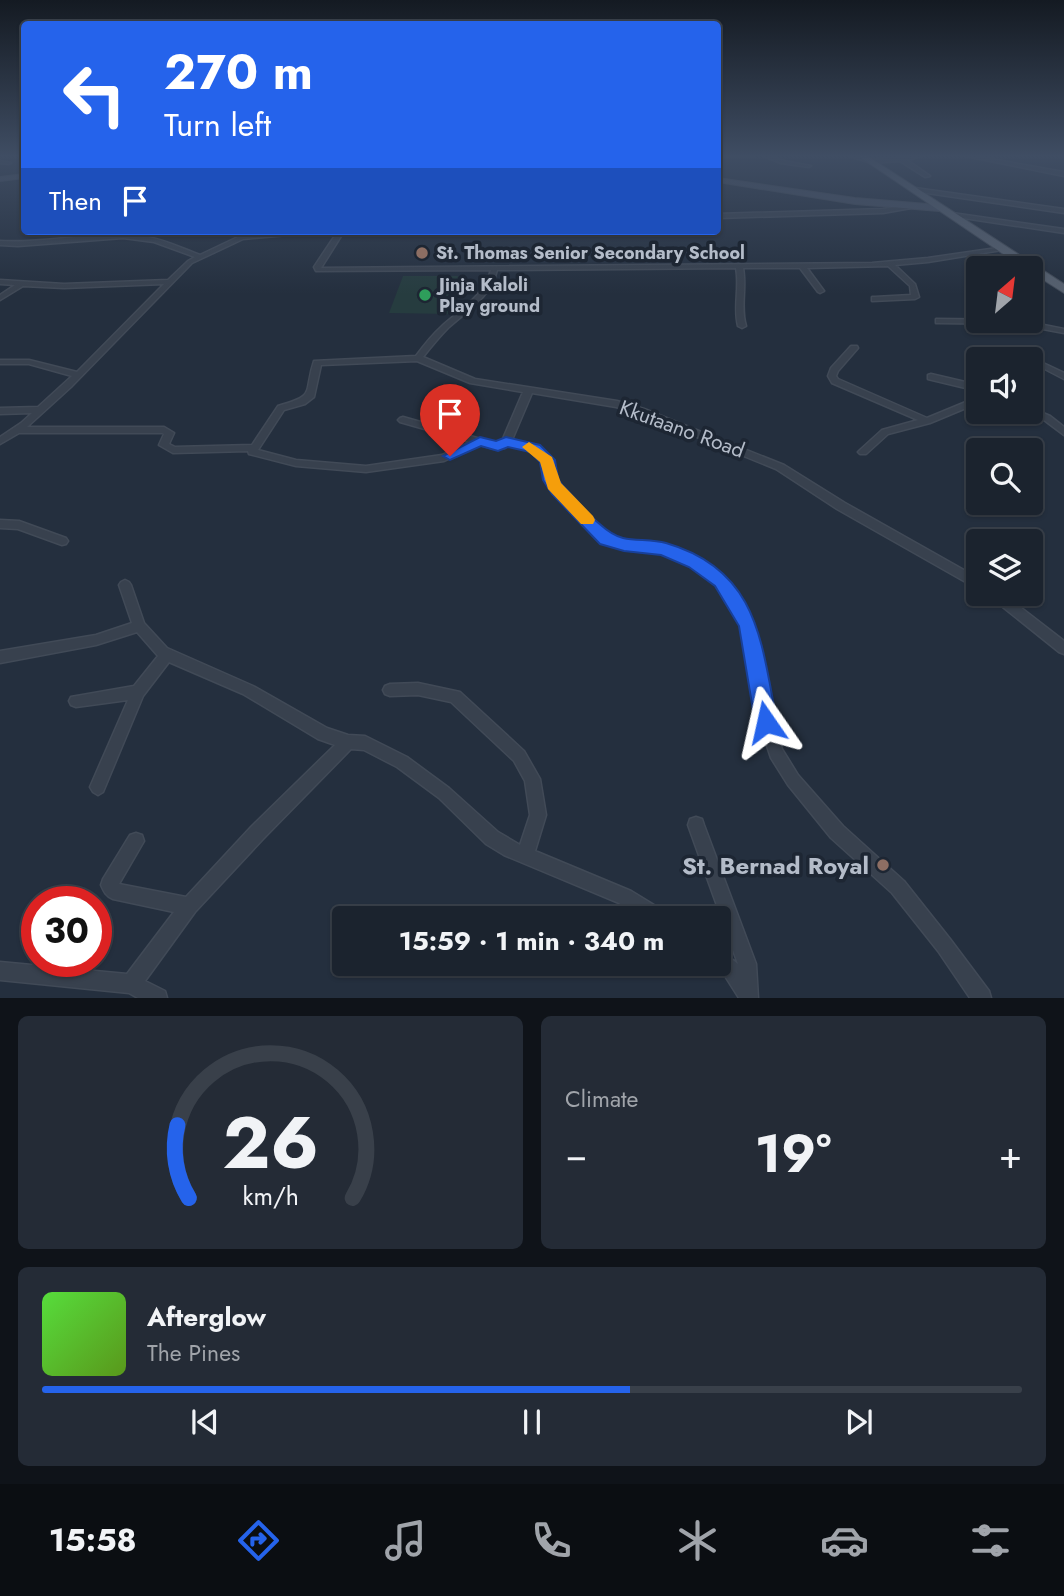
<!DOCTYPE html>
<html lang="en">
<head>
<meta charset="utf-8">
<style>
	:root { --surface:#1b232e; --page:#242b36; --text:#f1f3f6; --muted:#a0a4aa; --line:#39404a; --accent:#2563eb }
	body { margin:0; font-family:Jost,sans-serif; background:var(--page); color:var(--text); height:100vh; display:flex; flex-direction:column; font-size:26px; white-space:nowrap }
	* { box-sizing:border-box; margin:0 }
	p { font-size:23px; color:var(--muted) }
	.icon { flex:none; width:38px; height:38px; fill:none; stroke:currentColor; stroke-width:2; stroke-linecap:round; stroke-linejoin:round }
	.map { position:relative; height:998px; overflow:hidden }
	.sheet { display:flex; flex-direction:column; gap:18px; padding:18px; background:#0f1319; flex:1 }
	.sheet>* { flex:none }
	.banner { position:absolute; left:21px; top:21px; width:700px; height:214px; border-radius:7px; box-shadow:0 2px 5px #0004,0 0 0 2px var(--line); background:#2563eb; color:#fff; overflow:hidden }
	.needle { width:46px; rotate:28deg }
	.controls { position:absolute; left:966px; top:256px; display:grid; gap:14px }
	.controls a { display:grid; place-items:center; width:77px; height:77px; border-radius:7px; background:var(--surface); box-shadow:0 2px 5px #0004,0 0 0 2px var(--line); font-size:35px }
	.speed { position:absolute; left:21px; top:886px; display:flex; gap:14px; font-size:35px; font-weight:700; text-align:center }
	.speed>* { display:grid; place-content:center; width:91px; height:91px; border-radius:50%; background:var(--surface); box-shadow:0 2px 5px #0004,0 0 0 2px var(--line); line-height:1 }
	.speed .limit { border:10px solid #d22; background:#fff; color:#111 }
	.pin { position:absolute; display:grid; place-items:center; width:60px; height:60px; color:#fff; margin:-72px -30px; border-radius:50% 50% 50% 0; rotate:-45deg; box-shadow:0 0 7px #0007 }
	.pin .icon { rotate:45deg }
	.me { position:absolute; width:77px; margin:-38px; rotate:349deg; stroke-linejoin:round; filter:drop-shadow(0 0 5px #0008) }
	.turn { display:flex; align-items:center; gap:24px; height:147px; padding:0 28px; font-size:32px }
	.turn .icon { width:91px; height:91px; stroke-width:2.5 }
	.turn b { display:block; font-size:49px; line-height:60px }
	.then { display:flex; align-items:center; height:66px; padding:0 28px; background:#0003; gap:14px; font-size:26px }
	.big { font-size:52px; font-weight:700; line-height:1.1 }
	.sheet .card { flex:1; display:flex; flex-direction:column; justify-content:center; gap:10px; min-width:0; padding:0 24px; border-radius:10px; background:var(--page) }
	.sheet .dial { align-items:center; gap:0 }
	.dial svg { height:182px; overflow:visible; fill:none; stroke:var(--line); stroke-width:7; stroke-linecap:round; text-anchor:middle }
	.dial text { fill:var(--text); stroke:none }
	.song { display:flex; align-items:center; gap:21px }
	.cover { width:84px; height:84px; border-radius:10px; background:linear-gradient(135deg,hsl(110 70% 55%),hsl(90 70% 35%)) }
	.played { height:7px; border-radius:4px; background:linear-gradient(90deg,var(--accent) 60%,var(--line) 60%) }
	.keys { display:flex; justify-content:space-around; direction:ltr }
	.heat { display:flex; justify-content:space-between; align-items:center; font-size:38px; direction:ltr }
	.sheet .tiles { flex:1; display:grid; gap:18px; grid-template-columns:1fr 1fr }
	.card:last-child { grid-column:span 2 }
	.trip { position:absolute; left:332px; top:906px; width:399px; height:70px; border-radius:7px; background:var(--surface); box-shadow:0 2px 5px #0004,0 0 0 2px var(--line); font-weight:700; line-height:70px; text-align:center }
	.tabs { display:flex; height:112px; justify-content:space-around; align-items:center; background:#0b0e12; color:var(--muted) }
	.tabs .icon { width:49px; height:49px }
	.tabs .selected { color:var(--accent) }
	.tabs b { font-size:32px; color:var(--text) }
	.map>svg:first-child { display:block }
</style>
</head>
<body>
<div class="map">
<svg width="1064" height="998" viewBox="0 0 1064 998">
	<rect width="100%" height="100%" fill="#242f3e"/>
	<path fill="#263c3f" d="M403 276H458L449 314 389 313Z"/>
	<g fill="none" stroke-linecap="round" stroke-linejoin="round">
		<defs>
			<path id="street" d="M718 155H755L753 156H718Z
				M761 155H767L784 161 811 166 809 167 781 163Z
				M846 155H852L869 160 925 155 907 160 930 176 925 177 900 161 872 163Z
				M961 155H969L1064 172V176Z
				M0 161 11 163 9 164 0 163Z
				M915 188 1064 209V213L913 191Z
				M909 205 911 206V208L883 213 718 218V214L883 209Z
				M952 213 1064 229V233L950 216V214Z
				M289 231H313L310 233 243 239 192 263 71 387 27 427H164L174 433 169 444 175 447 252 445 278 406C317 395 303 394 314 361L416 356C424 345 432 335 442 326 461 309 484 296 491 270L316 271 314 267 338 231H362L359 233H343L321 268 872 263 928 258 1004 247V249L1002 250 928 262 895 265 915 284 919 297 915 299 872 301V297H875L911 295 910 286 888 266 807 268 824 291 820 293 818 292 800 268H743C747 288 740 307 746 326L742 328 738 326C733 307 740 288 736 268L497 270C491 297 468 310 448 328 439 337 431 347 423 357L475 379 617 401 644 409 784 465 845 503 978 578V589L837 509 776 469 638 413 616 407 532 393 512 440 530 444 545 452 552 460 559 484 610 536 624 541 667 546 700 559 725 578 754 625 773 722 782 749 798 775 843 826 904 881 950 939 989 991 991 998H970L938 951 892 893 831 838 788 785 771 758 759 722 742 626 717 584 692 565 662 553 624 549 602 542 550 487 542 461 539 456 524 449 508 445 505 448 495 449 480 445 444 461 366 472 296 466 249 454 248 451 173 453 159 445 164 434 162 433H19L0 444V437L21 423 32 413 0 414V408L38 407 72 376 29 364H0V360H29L77 372 164 284 64 288 23 286 0 300V295L15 285 0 284V280L64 284 168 280 188 261 195 257 154 242 123 238 18 246 0 245V241C48 244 95 230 143 236 163 239 181 248 200 255L240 236ZM417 361 470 383 523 392 502 441 500 443H495L403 417 400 418 398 420 400 422 470 442 442 455 366 466 296 460 258 450 284 410 305 404 314 397 321 365Z
				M936 319 1019 320 1064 329V333L1016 324 939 323H936Z
				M851 346H857L858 348 838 371 836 376 838 379 927 418 978 397V403L930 423 888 434 866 454H860L858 452 860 450 882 430 918 420 832 383 828 376 831 368Z
				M1041 362 1064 373V379L1041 367 1031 371V366Z
				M931 374 978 385V391L928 379V375Z
				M1031 408 1050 416 1064 427V435L1044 420 1028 413 1027 411H1031Z
				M0 520 19 521 66 538 68 541 66 544 62 545 18 529 0 528Z
				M125 580 129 582 131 585 144 623 167 648 253 686 327 728 348 735 365 736 407 757 449 788 498 832 520 845 530 815 525 781 514 761 451 702 418 695 390 696 385 694 383 690 385 686 390 684 418 683 460 692 524 751 540 779 546 815 535 851 631 891 667 913 670 919H644L619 903 504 855 486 844 439 798 397 767 364 750 351 749 263 839 195 912 145 981 165 991 167 998H138L129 993 0 980V962L127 974 174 912 113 899C106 896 104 892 101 885L103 879 130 835 136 833 142 835 144 841 119 884 186 897 251 827 335 745 318 739 243 694 169 662 143 696 103 792 98 795 93 792 90 787 128 700 76 707 71 705 69 701 71 697 134 686 158 656 137 632 96 645 0 663V651L96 635 132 623 119 585 121 582Z
				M987 593H1002L1064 641V654L1059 652 989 596Z
				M696 817 702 819 704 825 756 964 758 998H739L725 976 712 964H719V951L725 954 738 964 688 825 690 819Z"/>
			<path id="secondary" d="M24 174V178L0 181V177Z
				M718 178 855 198 939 205 943 208 939 211 855 204 718 182Z"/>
			<path id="primary" d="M857 155H866L1064 284V293L1031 272V268H1024Z"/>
		</defs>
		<use href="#street" stroke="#414a57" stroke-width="3"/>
		<use href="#secondary" stroke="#414a57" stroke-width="2"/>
		<use href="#primary" stroke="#414a57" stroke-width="2"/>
		<use href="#street" fill="#38414e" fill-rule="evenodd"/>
		<use href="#secondary" fill="#465061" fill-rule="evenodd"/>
		<use href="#primary" fill="#56606e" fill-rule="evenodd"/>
	</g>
	<linearGradient id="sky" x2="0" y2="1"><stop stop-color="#141a22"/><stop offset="0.53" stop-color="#3f4d63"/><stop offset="1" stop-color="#3f4d63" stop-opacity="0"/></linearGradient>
	<rect width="1064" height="294" fill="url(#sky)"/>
	<path fill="#2563eb" stroke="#184099" stroke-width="2" d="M480 437 496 441 506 437 540 445 555 460 558 479 563 486C578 501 603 534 623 538 637 541 652 539 666 543 759 570 761 642 777 722L774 729 766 732 759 729 755 722 739 626 715 586 689 567 661 555 624 551 600 544 552 494 543 480 540 462 530 452 508 447 498 451 481 446 450 460 443 456Z"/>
	<path fill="#f59e0b" d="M529 442 552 457 561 483 593 516 595 520 593 524H581L548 489 540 462 522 447Z"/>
	<g fill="#8d6e63" stroke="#1d2633" stroke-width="2.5">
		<circle cx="422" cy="253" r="7"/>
		<circle cx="883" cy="865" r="7"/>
	</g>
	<circle fill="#2e9e5b" stroke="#1d2633" stroke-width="2.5" cx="425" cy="295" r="7"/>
	<g text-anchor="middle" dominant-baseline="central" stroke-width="7" stroke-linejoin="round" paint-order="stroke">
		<g font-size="18" font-weight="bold" fill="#b4bcc9" stroke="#1d2633" text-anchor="start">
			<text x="436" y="253">St. Thomas Senior Secondary School</text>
			<text x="439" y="285">Jinja Kaloli<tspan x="439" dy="21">Play ground</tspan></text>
		</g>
		<g font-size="21" fill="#b4bcc9" stroke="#1d2633">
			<text transform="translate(682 429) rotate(20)">Kkutaano Road</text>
		</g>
		<g font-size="24" font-weight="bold" fill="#b4bcc9" stroke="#1d2633" text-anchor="end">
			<text x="869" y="865">St. Bernad Royal</text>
		</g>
	</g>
</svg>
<div class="controls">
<a><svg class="needle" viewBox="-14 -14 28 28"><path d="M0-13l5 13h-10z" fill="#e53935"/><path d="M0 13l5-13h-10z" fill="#a0a4aa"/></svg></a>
<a><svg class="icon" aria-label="sound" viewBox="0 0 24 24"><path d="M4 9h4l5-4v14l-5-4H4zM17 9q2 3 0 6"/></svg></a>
<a><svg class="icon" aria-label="search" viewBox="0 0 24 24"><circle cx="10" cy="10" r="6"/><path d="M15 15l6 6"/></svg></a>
<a><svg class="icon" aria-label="layers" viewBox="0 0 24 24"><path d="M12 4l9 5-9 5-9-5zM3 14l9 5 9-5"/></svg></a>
</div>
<div class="speed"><div class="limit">30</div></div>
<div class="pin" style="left:450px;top:456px;background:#d93025"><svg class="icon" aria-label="arrive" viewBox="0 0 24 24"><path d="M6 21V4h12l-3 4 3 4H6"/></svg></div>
<svg class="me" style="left:766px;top:722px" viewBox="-20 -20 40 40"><path d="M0-17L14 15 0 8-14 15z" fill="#2563eb" stroke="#fff" stroke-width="4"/></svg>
<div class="trip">15:59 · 1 min · 340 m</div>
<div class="banner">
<div class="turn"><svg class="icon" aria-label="left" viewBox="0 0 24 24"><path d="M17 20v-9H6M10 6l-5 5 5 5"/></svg><div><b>270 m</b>Turn left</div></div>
<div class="then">Then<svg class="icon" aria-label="arrive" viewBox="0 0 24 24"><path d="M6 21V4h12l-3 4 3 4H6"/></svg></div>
</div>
</div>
<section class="sheet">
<div class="tiles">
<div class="card dial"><svg viewBox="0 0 100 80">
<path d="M14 69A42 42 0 1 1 86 69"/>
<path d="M14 69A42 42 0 0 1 9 37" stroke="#2563eb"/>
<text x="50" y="56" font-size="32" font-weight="700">26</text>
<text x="50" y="72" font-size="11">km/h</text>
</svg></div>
<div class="card"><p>Climate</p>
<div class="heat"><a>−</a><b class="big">19°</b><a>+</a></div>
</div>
<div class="card">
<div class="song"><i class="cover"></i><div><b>Afterglow</b><p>The Pines</p></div></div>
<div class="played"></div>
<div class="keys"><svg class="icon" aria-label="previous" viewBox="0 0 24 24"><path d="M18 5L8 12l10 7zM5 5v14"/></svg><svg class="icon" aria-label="pause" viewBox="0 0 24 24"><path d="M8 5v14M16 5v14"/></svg><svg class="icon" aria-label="next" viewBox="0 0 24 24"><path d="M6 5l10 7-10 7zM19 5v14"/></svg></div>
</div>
</div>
</section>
<nav class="tabs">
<b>15:58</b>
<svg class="icon selected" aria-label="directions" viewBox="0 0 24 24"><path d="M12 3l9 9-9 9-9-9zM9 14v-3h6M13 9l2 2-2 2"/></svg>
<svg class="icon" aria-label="music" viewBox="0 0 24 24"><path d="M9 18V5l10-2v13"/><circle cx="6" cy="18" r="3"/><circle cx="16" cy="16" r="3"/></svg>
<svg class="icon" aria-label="phone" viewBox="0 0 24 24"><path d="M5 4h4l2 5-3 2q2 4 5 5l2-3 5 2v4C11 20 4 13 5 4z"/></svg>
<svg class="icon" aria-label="climate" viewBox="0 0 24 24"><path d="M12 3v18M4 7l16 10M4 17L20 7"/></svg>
<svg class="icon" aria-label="car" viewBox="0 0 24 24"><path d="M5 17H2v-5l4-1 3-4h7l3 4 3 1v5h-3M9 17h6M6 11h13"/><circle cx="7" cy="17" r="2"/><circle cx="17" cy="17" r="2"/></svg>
<svg class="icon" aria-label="filters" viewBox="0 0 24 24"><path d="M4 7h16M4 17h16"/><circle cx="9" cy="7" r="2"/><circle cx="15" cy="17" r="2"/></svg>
</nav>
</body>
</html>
